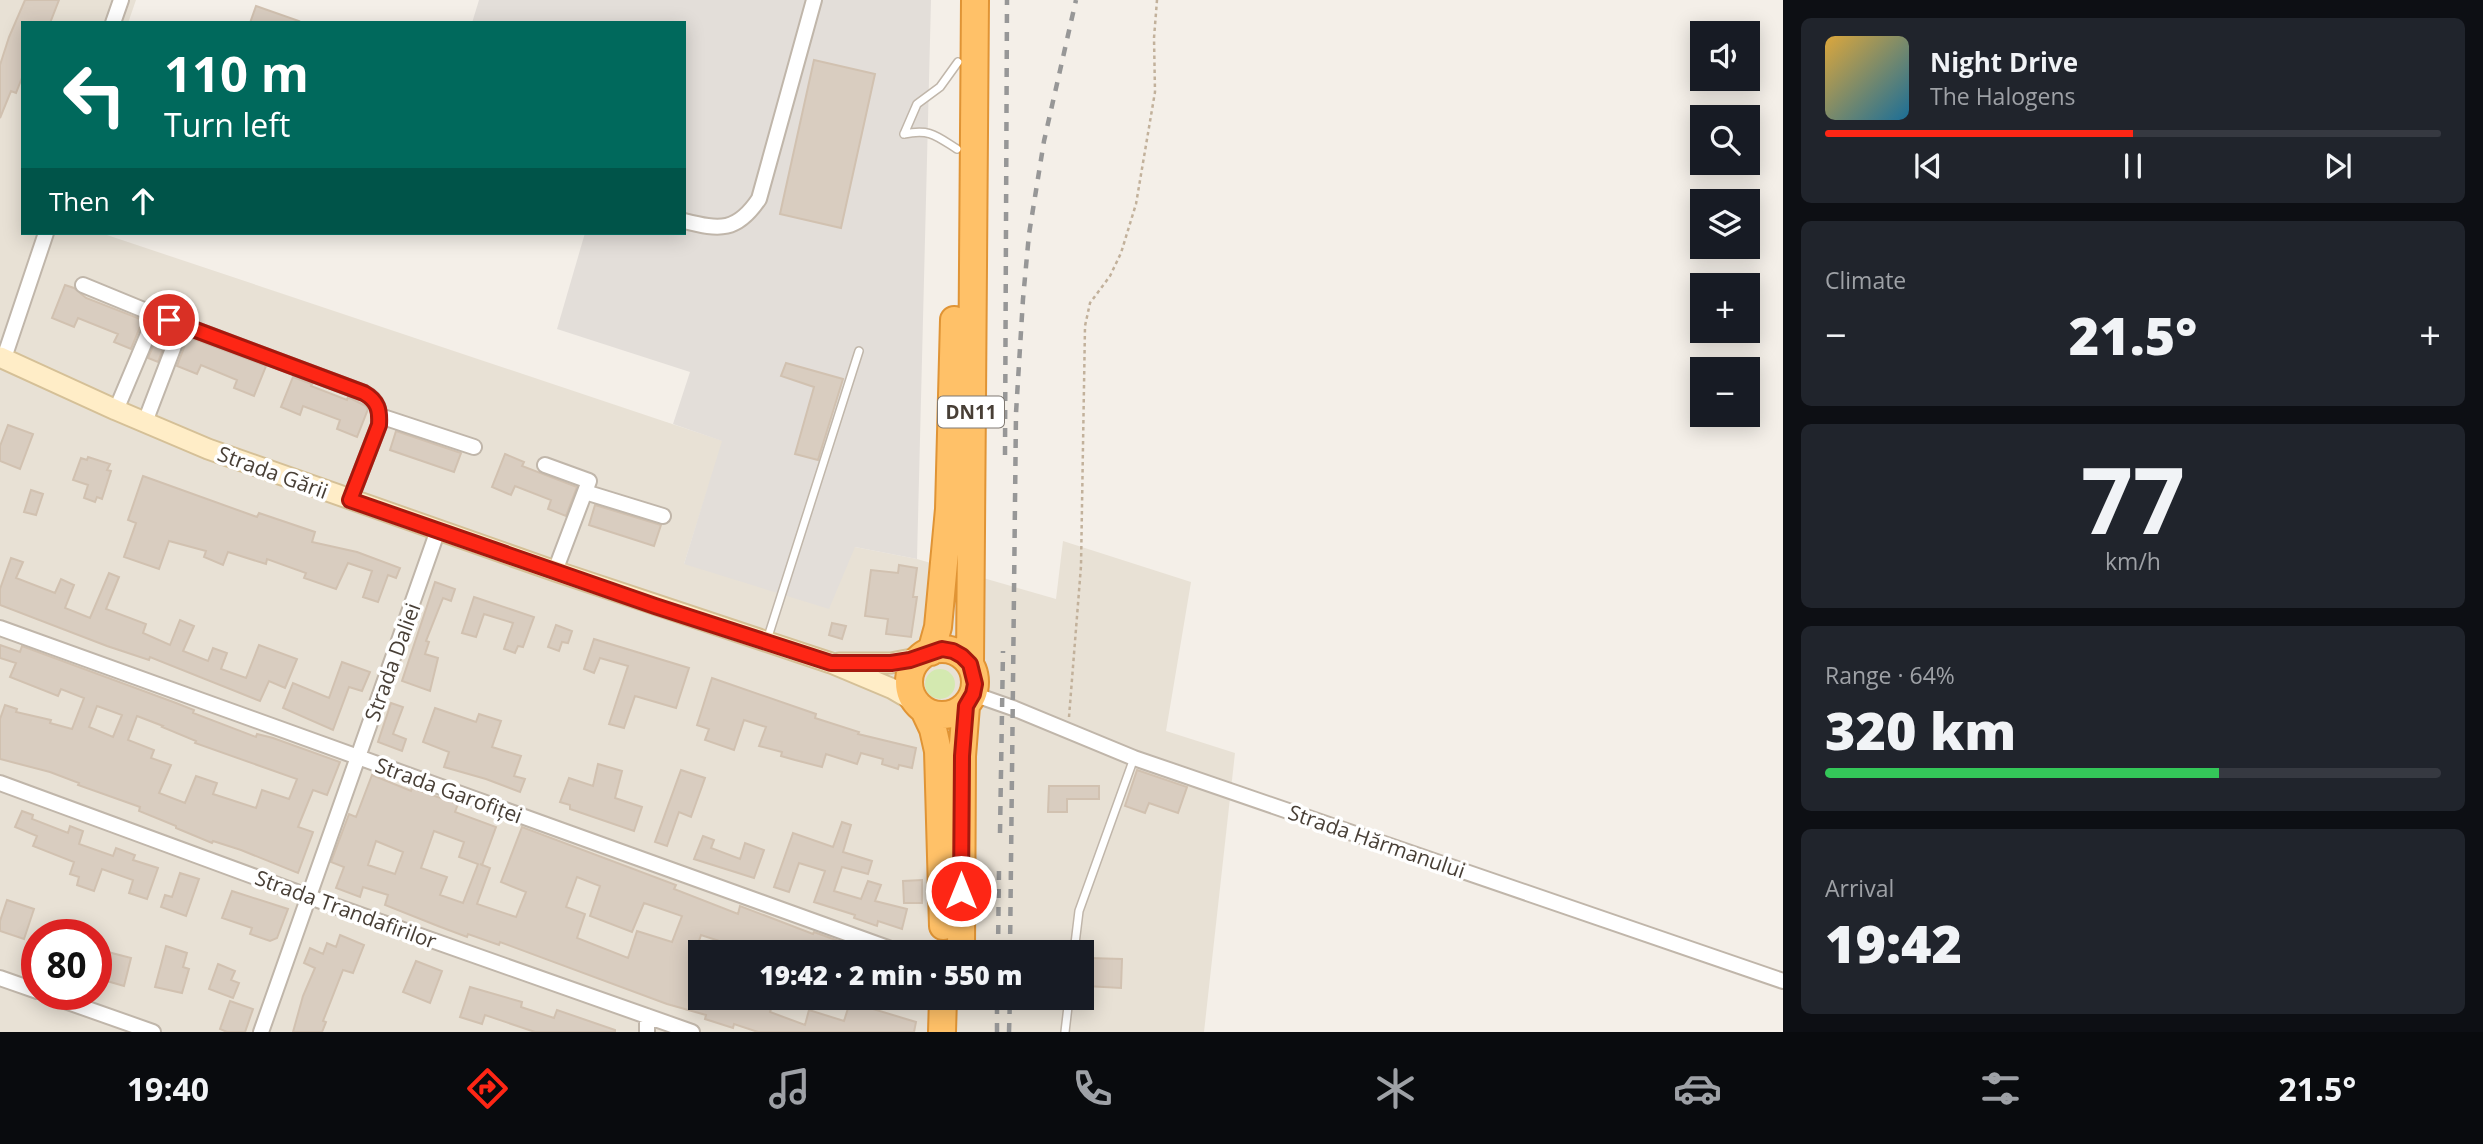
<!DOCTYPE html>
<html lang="en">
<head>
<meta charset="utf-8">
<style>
	:root { --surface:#171b24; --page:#20242c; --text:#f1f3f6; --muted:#9ea1a6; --line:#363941; --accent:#fe2615 }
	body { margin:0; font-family:"Open Sans",sans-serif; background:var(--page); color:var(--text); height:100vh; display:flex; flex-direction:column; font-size:26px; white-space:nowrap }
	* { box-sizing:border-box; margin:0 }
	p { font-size:23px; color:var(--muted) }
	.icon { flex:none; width:38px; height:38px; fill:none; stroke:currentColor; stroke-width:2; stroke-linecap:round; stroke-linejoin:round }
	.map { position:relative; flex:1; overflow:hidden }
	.panel { display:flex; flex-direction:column; gap:18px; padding:18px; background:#0d0f14; width:700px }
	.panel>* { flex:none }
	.banner { position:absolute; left:21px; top:21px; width:665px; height:214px; border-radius:0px; box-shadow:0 4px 18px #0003; background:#00695c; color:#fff; overflow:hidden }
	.tools { position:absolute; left:1690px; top:21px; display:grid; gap:14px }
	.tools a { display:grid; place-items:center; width:70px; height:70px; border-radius:0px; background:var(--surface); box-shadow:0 4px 18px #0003; font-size:35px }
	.speed { position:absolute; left:21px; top:919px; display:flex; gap:14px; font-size:35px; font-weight:700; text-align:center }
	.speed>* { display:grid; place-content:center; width:91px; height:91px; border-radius:50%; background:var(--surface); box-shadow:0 4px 18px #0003; line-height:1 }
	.speed .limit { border:10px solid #d22; background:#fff; color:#111 }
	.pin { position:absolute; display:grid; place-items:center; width:60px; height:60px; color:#fff; margin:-30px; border:4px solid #fff; border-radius:50%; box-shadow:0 2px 7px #0007 }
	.me { position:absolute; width:77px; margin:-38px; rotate:0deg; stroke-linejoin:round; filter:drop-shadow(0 0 5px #0008) }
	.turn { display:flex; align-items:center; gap:24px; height:147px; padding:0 28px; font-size:32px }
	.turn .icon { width:91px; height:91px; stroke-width:2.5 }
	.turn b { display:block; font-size:49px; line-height:60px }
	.then { display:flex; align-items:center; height:66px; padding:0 28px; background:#0003; gap:14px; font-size:26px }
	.big { font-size:52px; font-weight:800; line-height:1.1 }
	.panel .card { flex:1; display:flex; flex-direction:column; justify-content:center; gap:10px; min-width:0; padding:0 24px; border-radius:10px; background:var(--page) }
	.panel .dial { align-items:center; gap:0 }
	.dial b { font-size:91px; line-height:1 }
	.song { display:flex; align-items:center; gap:21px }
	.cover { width:84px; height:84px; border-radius:10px; background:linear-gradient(135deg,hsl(40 70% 55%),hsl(200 70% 35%)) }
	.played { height:7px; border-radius:4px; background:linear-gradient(90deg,var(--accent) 50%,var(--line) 50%) }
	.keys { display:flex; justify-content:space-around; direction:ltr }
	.heat { display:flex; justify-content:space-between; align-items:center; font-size:38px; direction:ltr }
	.charge { height:10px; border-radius:5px; background:linear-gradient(90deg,#34c759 64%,var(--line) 0) }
	.trip { position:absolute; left:688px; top:940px; width:406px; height:70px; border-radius:0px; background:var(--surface); box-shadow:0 4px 18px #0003; font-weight:800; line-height:70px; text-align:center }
	.menu { display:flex; height:112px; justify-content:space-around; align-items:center; background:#090b0e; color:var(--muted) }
	.menu .icon { width:49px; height:49px }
	.menu .selected { color:var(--accent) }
	.menu b { font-size:32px; color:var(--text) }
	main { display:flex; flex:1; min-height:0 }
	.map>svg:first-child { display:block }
</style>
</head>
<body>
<main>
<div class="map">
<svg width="1783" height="1032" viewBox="0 0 1783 1032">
	<rect width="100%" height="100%" fill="#f4efe8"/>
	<path fill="#e8e1d5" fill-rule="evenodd" d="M0 0H136L128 23H23V233H101L723 441 684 564 855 547 917 559 1056 599 1063 541 1191 582 1166 731 1235 753 1204 1032H0ZM37 934H96V994H37ZM700 952H1082V998H700Z"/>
	<path fill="#e3ded9" d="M479 0H931L917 559 855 547 829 609 684 564 722 441 673 424 690 372 557 329 585 233H684V23H472Z"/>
	<path fill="#d4e9b0" d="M925 684a15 15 0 1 1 30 0a15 15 0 1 1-30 0Z"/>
	<path fill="#d9cdc0" stroke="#d1c1b0" stroke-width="2" fill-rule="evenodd" d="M25 0H59L50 23H23V75L16 93 11 91 0 118V65L9 37Z
		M256 6 299 21 298 23H250Z
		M814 60 875 74 841 228 780 214Z
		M65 285 74 288 86 298 143 320 131 349 114 342 118 334 78 318 74 327 52 318Z
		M161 327 170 330 158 362 148 358Z
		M188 337 266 366 254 396 234 388 237 380 201 365 197 374 177 366Z
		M786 363 843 379 818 460 795 454 814 387 781 376Z
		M293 377 312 384 311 386 347 400 348 397 366 406 368 409 357 437 337 429 340 420 303 406 300 415 281 407Z
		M8 425 33 434 20 469 0 461V446Z
		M396 431 461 453 454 472 390 450Z
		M505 454 524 462 522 466 577 487 566 516 548 509 551 500 515 486 511 495 492 487Z
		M88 457 110 464 107 470 111 471 102 499 97 497 95 502 84 498 88 485 73 480 81 458 87 460Z
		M143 476 257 517 259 513 315 532 312 542 357 552 400 568 396 578 388 575 378 602 363 597 372 571 348 563 336 589 304 578 306 573 267 559 266 564 228 552 223 565 204 557 206 551 169 541 159 569 124 557 136 523 128 520Z
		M31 490 43 494 36 515 24 512Z
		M595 505 661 525 654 546 589 525Z
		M11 558 23 562 16 578 55 593 61 579 74 585 65 608 90 618 109 573 119 577 106 609 146 624 143 633 170 645 180 620 194 626 183 651 208 661 213 648 227 653 221 669 246 678 259 645 297 659 285 688 269 681 260 701 150 657 149 660 107 646 0 605V589Z
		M899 565 917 568 913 597H917L911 637 886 634 888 619 865 616 871 570 898 573Z
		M435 582 455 589 451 601 443 598 426 641 429 642 425 654 438 658 430 691 402 681Z
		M474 597 534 617 523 647 518 646 515 653 504 649 513 623 484 614 476 637 462 633Z
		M832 623 846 626 842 639 829 635Z
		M556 625 572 631 568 643 562 642 559 651 548 647Z
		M594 639 689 668 676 708 635 696 624 728 609 724 628 666 600 658 594 673 584 669Z
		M0 645 20 652 22 646 176 703 194 710 193 713 256 737 257 734 273 738 340 762 327 795 313 790 298 827 313 832 298 873 241 850 213 841 212 843 176 828V826L139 811 140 807 78 785 79 783 50 772 0 759V719L5 705 17 709 16 712 51 720 50 723 72 729 84 698 61 689 58 696 10 677 16 663 0 658ZM97 706 122 715 113 737 89 727ZM137 716 163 726 162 727 196 741 195 743 297 779 289 799 262 790 256 808 213 794 217 783 196 776 185 803 159 793 171 765 151 758 154 750 128 740Z
		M342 662 370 672 362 691 349 687 333 730 283 708 293 683 329 698Z
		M712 678 816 714 815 718 859 732 858 734 916 748 912 768 899 765 898 769 882 764 883 759 861 753 857 764 826 754 822 767 795 760 781 756 782 752 759 746 766 727 744 720 734 750 705 740 709 729 697 725Z
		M391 703 403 707 393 734 406 739 402 751 378 742Z
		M435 708 476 722 479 714 501 721 492 747 521 756 514 776 525 779 520 792 486 779 444 767 449 752 423 742Z
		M598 764 622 771 615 798 642 807 634 831 570 809V805L560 802 569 778 593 786Z
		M681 770 705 778 691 817 679 812 667 846 655 842Z
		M1137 770 1187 787 1178 813 1149 803 1145 813 1125 806Z
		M372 775 411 791 412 788 458 804 455 812 496 827 482 865 480 864 490 868 477 904 516 917 526 892 501 882 522 827 676 885 674 889 738 914 740 906 813 934 814 932 866 951 753 952 701 935 692 962 698 964 693 979 699 981 694 998H775L770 1012 805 1025 809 1010 844 1021 850 1002 916 1022 914 1032H758L734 1024 733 1028 705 1019 706 1015 667 1004 500 942 499 945 468 934 467 937 438 926 385 905 388 895 363 887 360 897 336 888 344 867 331 862 349 814 356 817ZM434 831 464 842 459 857 478 864 463 903 440 895 447 877 421 868ZM376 841 403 852 395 874 368 865ZM577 877 600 886 590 916 632 932 644 903 682 916 672 942 637 931 628 958 577 938 585 914 566 907Z
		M1049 786H1099V799H1067V812H1048Z
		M22 811 33 815 32 819 68 833 70 826 83 831 79 844 113 856 116 848 135 855 133 860 158 868 147 899 129 893 133 880 102 869 94 891 77 885 79 877 70 874 74 862 33 846 37 836 15 827Z
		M842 822 851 825 843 852 872 861 868 874 842 867 834 891 861 899 868 881 881 885 875 901 907 909 902 929 878 921 877 926 854 918 855 915 814 902 825 871 799 863 789 892 774 887 793 833 833 847Z
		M703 836 714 840 711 848 740 859 745 843 764 850 754 878 694 859Z
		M180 873 199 879 186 916 161 907 165 895 172 897Z
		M922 880V903H904L903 881Z
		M232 891 288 909 277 938 270 941 250 934 252 928 222 918Z
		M7 900 34 909 24 939 0 931V921Z
		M340 935 364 945 353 973 343 970 323 1021 326 1022 322 1032H293L303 996 315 968 304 963 310 948 323 954 327 943 336 947Z
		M166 946 187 953 183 967 189 969 182 993 155 987Z
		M108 952 131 958 124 986 100 979Z
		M1088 958 1122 959 1121 988 1086 986Z
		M416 961 442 971 430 1003 403 992Z
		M218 964 235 971 231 980 239 983 233 998 209 989Z
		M470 987 522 1002 521 1007 554 1018 557 1010 615 1030V1032H535L485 1015 482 1024 460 1017Z
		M230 1001 253 1009 245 1032H227L220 1029Z"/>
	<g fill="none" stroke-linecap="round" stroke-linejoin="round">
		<defs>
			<path id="lane" d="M904 134 917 104 940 87 958 62
				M904 134C930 129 935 135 957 149
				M767 640 859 351
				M1074 952 1079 911 1134 758
				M1065 1032 1069 998"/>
			<path id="street" d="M113 23 121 0
				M684 221C720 230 737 232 759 199L814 0
				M83 285 156 315
				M4 358 46 233
				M116 410 156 315 364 393C378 400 380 410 379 425L350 500
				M380 416 474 447
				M145 422 182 325
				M545 465 589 481 555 571
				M585 492 663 516
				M0 628 899 952
				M973 694 1013 708 1134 758 1783 981
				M0 783 318 900 692 1032
				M0 978 37 991
				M45 994 153 1032
				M261 1032 438 530
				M647 1032V1016"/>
			<path id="secondary" d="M0 357 116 410 208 449 555 571 831 663 893 689 917 703
				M839 663H891L922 657"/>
			<path id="highway" d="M909 682a33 33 0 1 1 66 0a33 33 0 1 1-66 0Z
				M931 652 938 627 949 509 954 320
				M970 664 975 0
				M924 710 933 729 938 751 943 926
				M961 952 962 756 966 706
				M942 1032 943 998"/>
		</defs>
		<use href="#lane" stroke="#c0b6aa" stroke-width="10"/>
		<use href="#street" stroke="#c0b6aa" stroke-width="18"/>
		<use href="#secondary" stroke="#d5c097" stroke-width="23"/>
		<use href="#highway" stroke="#e09435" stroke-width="30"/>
		<path stroke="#c2b19b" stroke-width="2.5" stroke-dasharray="3.5 3.5" stroke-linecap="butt" d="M1069 717 1081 566 1085 326 1090 303 1110 276 1121 253 1136 204 1155 92 1154 38 1157 0"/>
		<use href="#lane" stroke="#fff" stroke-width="7"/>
		<use href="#street" stroke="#fff" stroke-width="14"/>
		<use href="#secondary" stroke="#ffedc7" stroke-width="19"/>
		<use href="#highway" stroke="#ffc168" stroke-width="26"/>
		<path stroke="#979797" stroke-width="4.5" stroke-dasharray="9 9" stroke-linecap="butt" d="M1005 455 1007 0
			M1000 833 1003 651
			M998 952 999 868
			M1010 952 1016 413 1023 299 1029 234 1044 141 1076 0
			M997 1032V998
			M1009 1032 1010 998"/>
	</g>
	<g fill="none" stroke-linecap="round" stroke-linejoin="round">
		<defs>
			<path id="route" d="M169 320 364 393C378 401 380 410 379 425L350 500 655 606 831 663H891L910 660 942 649 953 651 962 656 970 664 975 684 973 694 966 706 962 756 961 891"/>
		</defs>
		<use href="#route" stroke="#a5190e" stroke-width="18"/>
		<use href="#route" stroke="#fe2615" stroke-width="12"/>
	</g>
	<g text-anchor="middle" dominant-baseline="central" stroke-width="7" stroke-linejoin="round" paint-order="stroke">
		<rect fill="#fff" stroke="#7f7972" stroke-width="2" x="938" y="396.5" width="66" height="31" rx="5"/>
		<g font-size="19" font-weight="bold" fill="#483f36">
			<text x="971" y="412">DN11</text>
		</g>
		<g font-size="21" fill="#483f36" stroke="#fff">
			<text transform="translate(273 472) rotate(20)">Strada Gării</text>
			<text transform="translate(392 662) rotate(-70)">Strada Daliei</text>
			<text transform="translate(449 790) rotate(20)">Strada Garofiței</text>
			<text transform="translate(1377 841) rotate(19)">Strada Hărmanului</text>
			<text transform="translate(346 909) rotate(20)">Strada Trandafirilor</text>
		</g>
	</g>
</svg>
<div class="tools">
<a><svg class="icon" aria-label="sound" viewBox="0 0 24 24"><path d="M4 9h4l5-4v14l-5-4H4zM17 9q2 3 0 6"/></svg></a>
<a><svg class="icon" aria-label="search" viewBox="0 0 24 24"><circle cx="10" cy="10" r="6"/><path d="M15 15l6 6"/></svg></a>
<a><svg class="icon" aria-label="layers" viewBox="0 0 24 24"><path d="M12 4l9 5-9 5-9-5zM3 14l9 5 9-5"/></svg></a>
<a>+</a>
<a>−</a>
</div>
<div class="speed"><div class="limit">80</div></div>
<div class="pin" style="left:169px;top:320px;background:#d93025"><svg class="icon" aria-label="arrive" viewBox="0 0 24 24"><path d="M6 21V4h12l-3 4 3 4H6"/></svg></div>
<svg class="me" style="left:961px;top:891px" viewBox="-20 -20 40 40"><circle r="17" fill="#fe2615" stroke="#fff" stroke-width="3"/><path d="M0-11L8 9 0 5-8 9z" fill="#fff"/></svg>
<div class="trip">19:42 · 2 min · 550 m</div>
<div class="banner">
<div class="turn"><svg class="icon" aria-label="left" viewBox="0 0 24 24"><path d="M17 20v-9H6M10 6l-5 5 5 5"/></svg><div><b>110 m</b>Turn left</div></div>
<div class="then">Then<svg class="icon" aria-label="ahead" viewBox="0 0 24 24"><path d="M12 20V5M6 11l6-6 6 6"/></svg></div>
</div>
</div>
<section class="panel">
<div class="card">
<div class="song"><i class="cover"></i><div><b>Night Drive</b><p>The Halogens</p></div></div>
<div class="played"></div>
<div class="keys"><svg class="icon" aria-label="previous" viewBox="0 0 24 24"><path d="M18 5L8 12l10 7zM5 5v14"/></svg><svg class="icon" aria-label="pause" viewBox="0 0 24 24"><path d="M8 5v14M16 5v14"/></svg><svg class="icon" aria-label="next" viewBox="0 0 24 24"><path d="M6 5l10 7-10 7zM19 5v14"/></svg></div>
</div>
<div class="card"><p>Climate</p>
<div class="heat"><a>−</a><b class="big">21.5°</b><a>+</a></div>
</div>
<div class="card dial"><b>77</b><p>km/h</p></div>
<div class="card"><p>Range · 64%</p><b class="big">320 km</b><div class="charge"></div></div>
<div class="card"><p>Arrival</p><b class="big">19:42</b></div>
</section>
</main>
<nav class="menu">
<b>19:40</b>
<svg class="icon selected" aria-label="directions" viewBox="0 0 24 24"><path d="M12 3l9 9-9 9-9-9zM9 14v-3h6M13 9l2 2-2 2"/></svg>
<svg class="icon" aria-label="music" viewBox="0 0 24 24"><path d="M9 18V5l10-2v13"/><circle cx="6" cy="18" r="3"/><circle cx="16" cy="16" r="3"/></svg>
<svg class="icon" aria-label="phone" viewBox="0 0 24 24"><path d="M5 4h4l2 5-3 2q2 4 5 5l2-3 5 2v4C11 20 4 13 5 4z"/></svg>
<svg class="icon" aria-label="climate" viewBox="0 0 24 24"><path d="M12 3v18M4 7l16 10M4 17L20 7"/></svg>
<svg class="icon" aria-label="car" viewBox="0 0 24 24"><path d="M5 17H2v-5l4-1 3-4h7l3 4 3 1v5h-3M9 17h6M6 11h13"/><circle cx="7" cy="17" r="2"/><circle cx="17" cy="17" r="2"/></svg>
<svg class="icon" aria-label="filters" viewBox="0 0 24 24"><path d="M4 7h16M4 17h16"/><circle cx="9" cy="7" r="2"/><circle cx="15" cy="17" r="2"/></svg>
<b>21.5°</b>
</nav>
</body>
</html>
